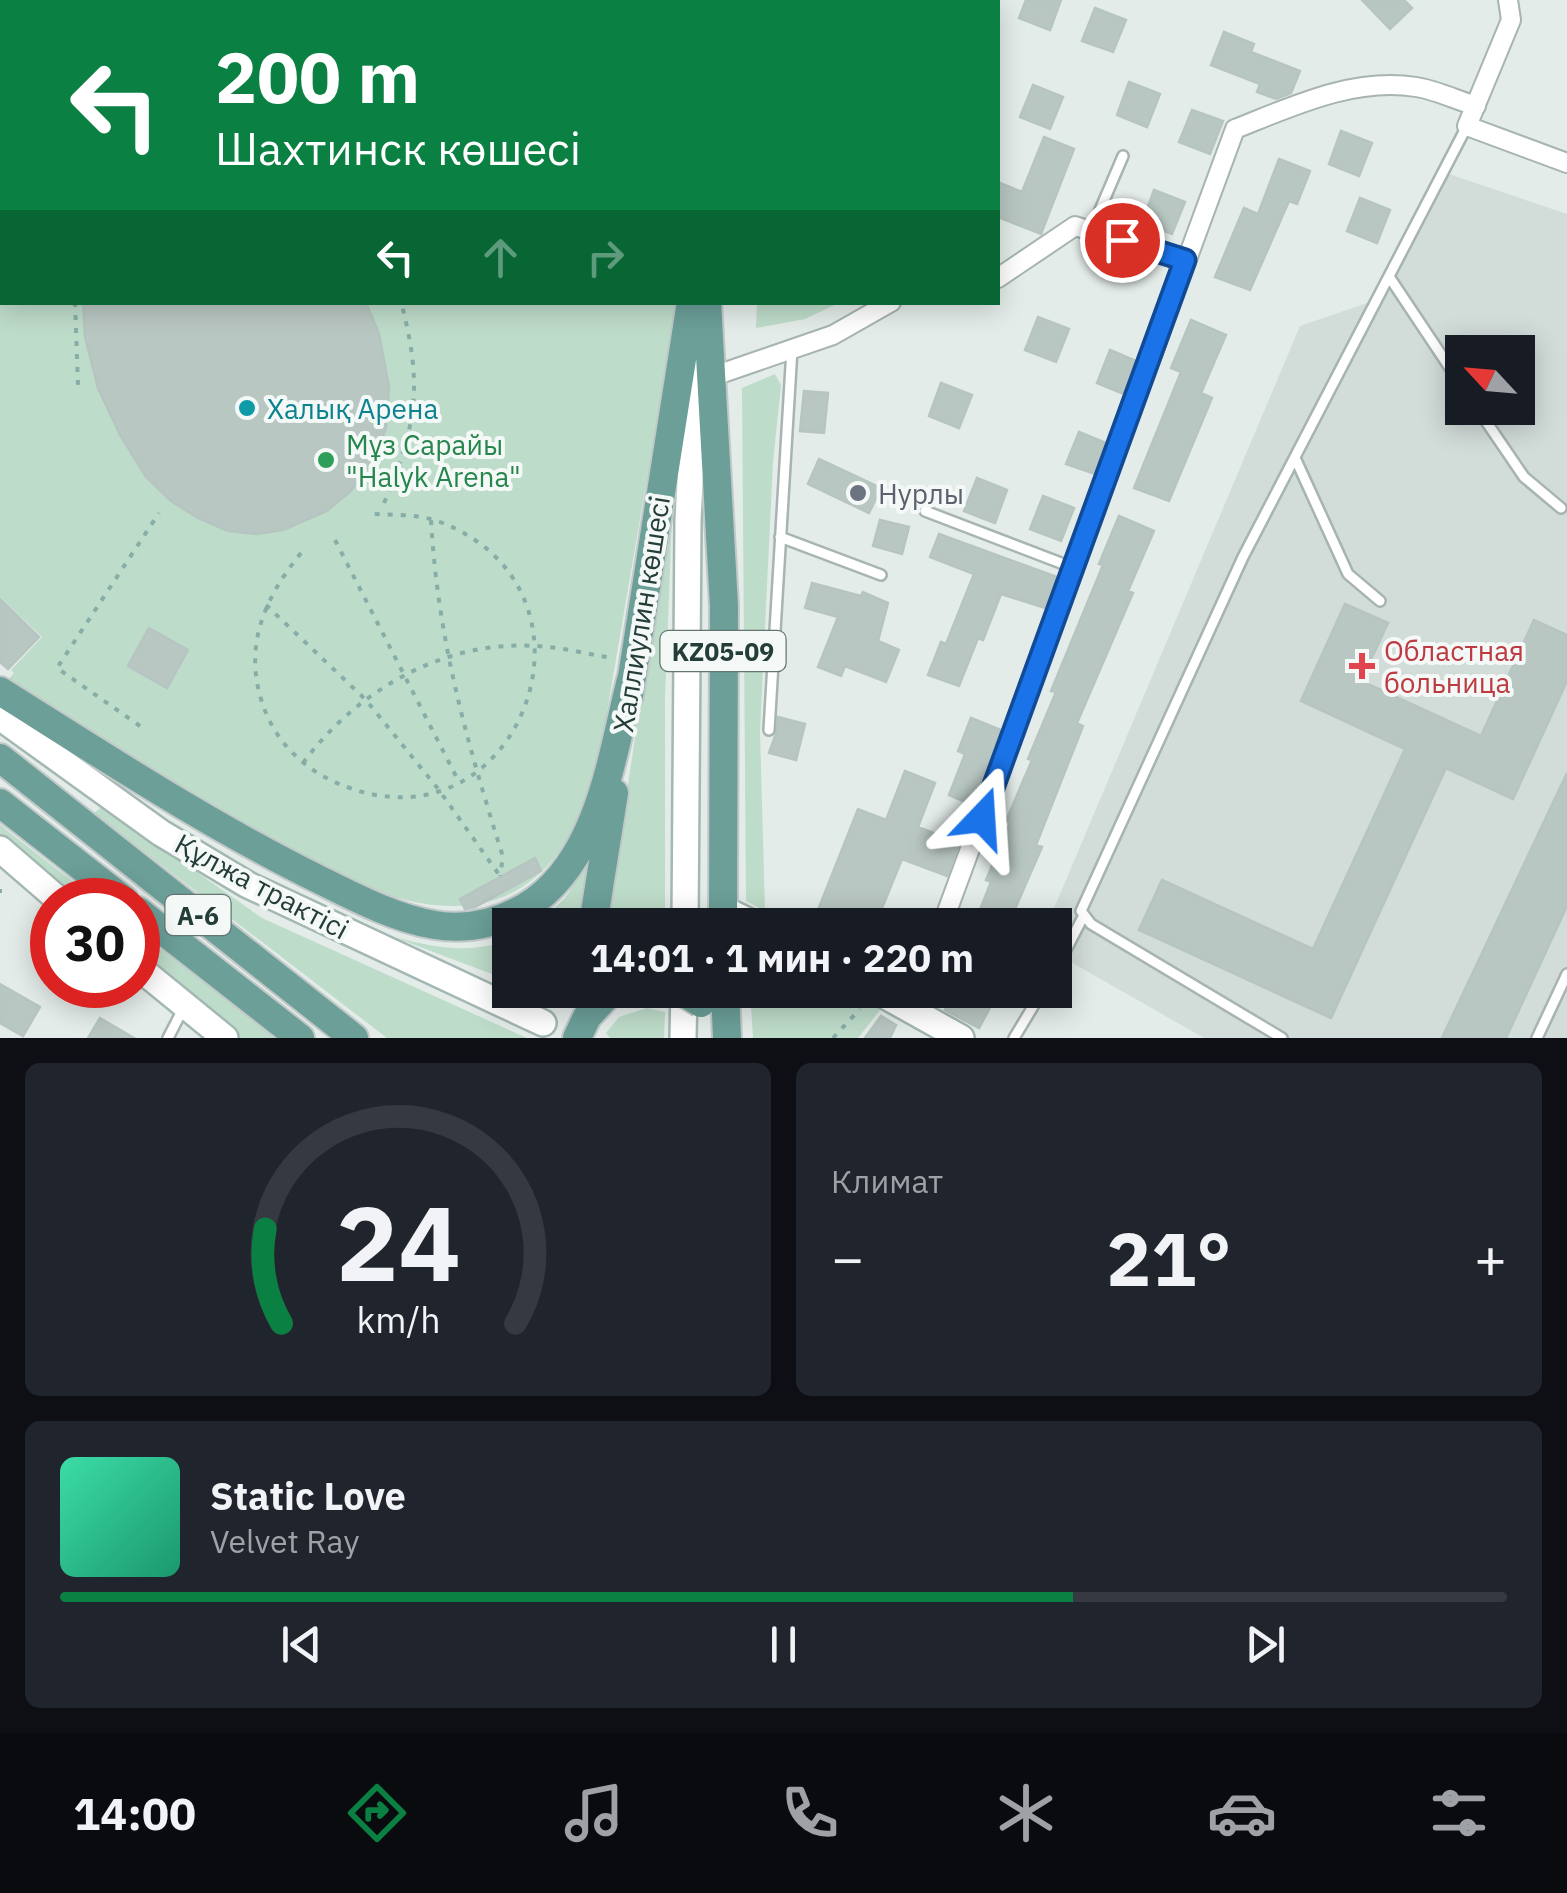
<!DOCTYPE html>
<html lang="ru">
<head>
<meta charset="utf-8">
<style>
	:root { --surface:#171b24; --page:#20242c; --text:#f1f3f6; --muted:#9ea1a6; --line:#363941; --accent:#0b8043 }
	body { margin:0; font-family:"IBM Plex Sans",sans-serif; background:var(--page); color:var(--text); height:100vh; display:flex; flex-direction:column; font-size:38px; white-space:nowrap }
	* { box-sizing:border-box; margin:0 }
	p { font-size:32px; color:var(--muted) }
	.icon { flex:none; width:55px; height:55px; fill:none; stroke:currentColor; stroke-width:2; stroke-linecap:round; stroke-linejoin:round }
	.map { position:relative; height:1038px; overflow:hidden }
	.panel { display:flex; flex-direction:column; gap:25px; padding:25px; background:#0d0f14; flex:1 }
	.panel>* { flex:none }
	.top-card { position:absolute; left:0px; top:0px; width:1000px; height:305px; box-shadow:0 5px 25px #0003; background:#0b8043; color:#fff; overflow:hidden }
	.needle { width:65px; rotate:296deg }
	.controls { position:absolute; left:1445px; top:335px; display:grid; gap:20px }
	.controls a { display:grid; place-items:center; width:90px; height:90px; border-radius:0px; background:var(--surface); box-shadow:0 5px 25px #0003; font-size:50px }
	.speed { position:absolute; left:30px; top:878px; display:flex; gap:20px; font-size:50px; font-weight:700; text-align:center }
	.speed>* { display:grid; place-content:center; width:130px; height:130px; border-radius:50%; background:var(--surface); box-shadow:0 5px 25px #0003; line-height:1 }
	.speed .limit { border:15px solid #d22; background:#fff; color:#111 }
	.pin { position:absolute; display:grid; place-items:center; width:85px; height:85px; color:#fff; margin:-42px; border:5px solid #fff; border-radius:50%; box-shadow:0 2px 10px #0007 }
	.me { position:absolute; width:110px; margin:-55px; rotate:20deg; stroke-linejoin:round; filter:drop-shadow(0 0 8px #0008) }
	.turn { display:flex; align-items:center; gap:35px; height:210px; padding:0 50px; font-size:45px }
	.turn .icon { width:130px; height:130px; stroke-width:2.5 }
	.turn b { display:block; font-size:70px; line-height:85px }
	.lanes { display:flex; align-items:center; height:95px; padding:0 50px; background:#0003; justify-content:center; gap:50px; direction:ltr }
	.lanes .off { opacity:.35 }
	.big { font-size:75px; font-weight:800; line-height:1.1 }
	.panel .card { flex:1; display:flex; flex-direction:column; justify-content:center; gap:15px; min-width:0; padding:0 35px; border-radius:15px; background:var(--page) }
	.panel .dial { align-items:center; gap:0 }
	.dial svg { height:260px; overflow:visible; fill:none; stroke:var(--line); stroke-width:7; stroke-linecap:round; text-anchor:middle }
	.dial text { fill:var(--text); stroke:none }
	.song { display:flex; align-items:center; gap:30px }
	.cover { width:120px; height:120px; border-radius:15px; background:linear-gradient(135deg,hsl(160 70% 55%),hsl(160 70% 35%)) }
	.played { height:10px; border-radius:5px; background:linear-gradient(90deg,var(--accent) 70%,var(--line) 70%) }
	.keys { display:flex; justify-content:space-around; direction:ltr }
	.heat { display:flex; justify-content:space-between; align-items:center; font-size:55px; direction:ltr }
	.panel .tiles { flex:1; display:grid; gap:25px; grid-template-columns:1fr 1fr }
	.card:last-child { grid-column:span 2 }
	.trip { position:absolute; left:492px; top:908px; width:580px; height:100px; border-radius:0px; background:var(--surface); box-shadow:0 5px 25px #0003; font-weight:800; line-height:100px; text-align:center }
	.menu { display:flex; height:160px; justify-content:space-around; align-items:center; background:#090b0e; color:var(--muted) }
	.menu .icon { width:70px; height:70px }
	.menu .on { color:var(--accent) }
	.menu b { font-size:45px; color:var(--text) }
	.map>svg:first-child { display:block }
</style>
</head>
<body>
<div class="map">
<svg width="1567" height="1038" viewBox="0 0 1567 1038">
	<rect width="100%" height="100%" fill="#e4ece9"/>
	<path fill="#d2dcd9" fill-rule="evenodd" d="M1437 170 1567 214V1038H1204L1055 953V925H1047L1300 326 1373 301ZM1462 352H1518V408H1462Z"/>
	<path fill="#bedcca" d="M0 0H708L2 2V302L677 303 597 770C529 1002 339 885 200 800 135 761 71 721 6 682L14 673 11 670 42 637 0 597Z
		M757 303V302L839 303 805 319 756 328Z
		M775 374 781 385 773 462 760 731 765 911 746 901 742 388Z
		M668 517H672L665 699V917L656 915 655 925H607Z
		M103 806 262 918 527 1038H387L94 813Z
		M0 824 9 832 97 900H72L0 837Z
		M589 861 576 925H536L565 898Z
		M138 932 277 1038H241L138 954Z
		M394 937C436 948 468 954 510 940V981Z
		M750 990H845L880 1010 858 1038H753Z
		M647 1008 665 1012 664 1038H610L606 1033 619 1017Z"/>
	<path fill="#b9c7c3" stroke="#b6c5c1" stroke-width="2.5" d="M1026 0H1061L1050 30 1019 18Z
		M1362 0H1404L1412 8 1390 29Z
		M1095 8 1126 20 1113 52 1082 41Z
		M1224 32 1254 44 1251 52 1300 71 1291 93 1276 99 1257 92 1260 84 1211 65Z
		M1129 82 1160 94 1147 127 1117 115Z
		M1033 85 1063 97 1050 129 1020 117Z
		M1192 110 1223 121 1210 154 1179 142Z
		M1341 131 1372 143 1359 176 1329 164Z
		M1044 137 1074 149 1041 234 998 217V182L1022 192Z
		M1279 159 1310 171 1297 204 1289 201 1250 290 1215 277 1244 208 1258 214Z
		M1154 190 1185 202 1172 234 1142 223Z
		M1360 198 1390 210 1377 243 1347 231Z
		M83 302H366L379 334 389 387 386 428 372 462 351 491 327 511 283 530 257 534 228 531 198 518 171 501 146 477 120 435 98 388 85 337Z
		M1038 317 1069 329 1056 362 1025 350Z
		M1191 320 1226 335 1201 393 1212 398 1169 501 1134 488 1181 372 1171 368Z
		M1110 350 1136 361 1124 394 1097 383Z
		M941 383 972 395 959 428 929 416Z
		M804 391 828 393 824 433 800 431Z
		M1079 432 1106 443 1095 474 1066 464Z
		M819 459 881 488 869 513 808 484Z
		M977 478 1007 490 995 523 964 511Z
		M1043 496 1074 508 1061 541 1030 529Z
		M1119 516 1154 531 1128 591 1133 593 1077 723 1083 726 1036 845 1042 847 1008 925H974L991 882 986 880 1010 823 1006 821 1032 760 1028 759 1056 692 1051 691 1103 565 1099 564Z
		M880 520 909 527 902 554 873 546Z
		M939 534 1057 577 1045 608 1001 594 983 640 978 638 959 686 928 675 941 642 946 644 974 574 930 557Z
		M812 583 861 596 863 592 888 603 878 641 899 650 886 682 845 666 841 676 818 667 838 617 805 608Z
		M0 599 39 637 8 669 0 662Z
		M1345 604 1388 623 1361 681 1481 736 1534 620 1567 635V681L1513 799 1446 768 1331 1018 1139 930 1162 880 1313 949 1405 749 1301 701Z
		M149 628 188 650 167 688 128 666Z
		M778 717 805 724 796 760 769 753 777 731Z
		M971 718 1001 730 973 805 949 795 965 754 958 751Z
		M905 771 935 783 918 827 959 843 947 876 902 859 880 913 909 925H812L858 809 886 820Z
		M1567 773V906L1506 1038H1442Z
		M535 858 541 871 475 907 465 909 460 899Z
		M0 984 40 1007 23 1036 0 1023Z
		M955 990H970L993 1002 979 1028 945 1010Z
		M881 1016 896 1025 890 1038H865Z
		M100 1018 134 1038H88Z"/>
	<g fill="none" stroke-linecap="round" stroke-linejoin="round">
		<defs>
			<path id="lane" d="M1091 231 1123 156
				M1390 278 1462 386
				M1477 408 1524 477 1561 508
				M1296 460 1348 574 1380 601
				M925 511 1074 568
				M780 537 881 575
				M769 730 792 349
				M1055 971 1083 917
				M168 1038 183 1009
				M1014 1038 1043 990
				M1282 1038 1091 924 1081 911 1243 557 1467 126
				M1537 1038 1567 974"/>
			<path id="street" d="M1508 0 1511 20 1467 126 1567 163
				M998 278 1075 226 1185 260
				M711 377 833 335 891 302
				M942 925 1235 129C1291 107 1353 77 1416 87 1436 90 1456 100 1476 106
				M910 1010 918 990"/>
			<path id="secondary" d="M0 717 161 833 248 885 543 1023
				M0 849 59 900
				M723 909 756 925
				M685 925 688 520 698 330
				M138 967 225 1038
				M875 990 961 1038
				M683 1038 684 990"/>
			<path id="primary" d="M725 2 726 0
				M707 302 724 606 723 925
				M0 691C105 757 210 826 322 881 356 898 397 919 435 925 471 931 507 921 536 900 601 851 612 753 631 680
				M629 696 691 302
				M0 758 354 1038
				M0 803 124 900
				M138 911 300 1038
				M593 925 614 793
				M725 990 727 1038
				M577 1038 587 1017 612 990"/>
		</defs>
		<use href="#lane" stroke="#a7b4b1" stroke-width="14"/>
		<use href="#street" stroke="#a7b4b1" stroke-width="22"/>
		<use href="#secondary" stroke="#a3b7b3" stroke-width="30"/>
		<use href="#primary" stroke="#c2c9c8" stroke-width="32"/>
		<path stroke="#86aea6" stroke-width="4" stroke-dasharray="5 8" stroke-linecap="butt" d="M175 0 176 2
			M682 2 683 0
			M756 2V0
			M0 110 2 113
			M0 188 2 187
			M0 230 2 229
			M75 302 78 385
			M384 503C417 425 423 385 401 302
			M431 520C438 642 467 742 503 857L500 876
			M335 540 459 782
			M301 553C262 601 241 652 266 713 281 749 311 774 347 787 521 852 618 590 440 522 419 514 395 515 373 514
			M266 605 366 700 439 790 500 876
			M140 726 57 668 159 513
			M303 763C356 691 444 640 535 646 561 647 587 654 612 658
			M0 891H2
			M655 922H659V925
			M552 1004 555 990
			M833 1038 860 1009"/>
		<use href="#lane" stroke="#fff" stroke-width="9"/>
		<use href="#street" stroke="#fff" stroke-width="18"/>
		<use href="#secondary" stroke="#fff" stroke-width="25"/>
		<use href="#primary" stroke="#6b9f98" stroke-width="28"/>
		<defs>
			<path id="primary-bridge" d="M680 990 701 1003"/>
		</defs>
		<use href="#primary-bridge" stroke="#c2c9c8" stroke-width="32" stroke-linecap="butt"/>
		<use href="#primary-bridge" stroke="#6b9f98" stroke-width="28"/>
	</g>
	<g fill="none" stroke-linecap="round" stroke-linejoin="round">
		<defs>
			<path id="route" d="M982 818 1185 260 1122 240"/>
		</defs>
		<use href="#route" stroke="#114b97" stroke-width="25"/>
		<use href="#route" stroke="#1a73e8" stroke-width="18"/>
	</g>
	<circle fill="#0f9aa8" stroke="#f4f9f7" stroke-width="4" cx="247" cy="408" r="10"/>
	<circle fill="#2e9e5b" stroke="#f4f9f7" stroke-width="4" cx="326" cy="460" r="10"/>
	<circle fill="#6b7280" stroke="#f4f9f7" stroke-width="4" cx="858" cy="493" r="10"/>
	<path fill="#e0444e" stroke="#f4f9f7" stroke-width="4" d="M1357 651h10v10h10v10h-10v10h-10v-10h-10v-10h10z"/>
	<g text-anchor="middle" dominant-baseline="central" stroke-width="8" stroke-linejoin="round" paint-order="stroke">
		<g fill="#f4f9f7" stroke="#627572" stroke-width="2.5">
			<rect x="660.5" y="631" width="125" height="40" rx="8"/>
			<rect x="165.5" y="895" width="65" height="40" rx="8"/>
		</g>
		<g font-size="25" font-weight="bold" fill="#243d39">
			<text x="723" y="651">KZ05-09</text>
			<text x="198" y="915">A-6</text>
		</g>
		<g font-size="28" fill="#0d838f" stroke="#f4f9f7" text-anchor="start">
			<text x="267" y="408">Халық Арена</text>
		</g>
		<g font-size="28" fill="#27864d" stroke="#f4f9f7" text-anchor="start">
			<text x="346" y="444">Мұз Сарайы<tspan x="346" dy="32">"Halyk Arena"</tspan></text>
		</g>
		<g font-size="28" fill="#5b616d" stroke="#f4f9f7" text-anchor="start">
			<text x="878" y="493">Нурлы</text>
		</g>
		<g font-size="28" fill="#243d39" stroke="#f4f9f7">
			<text transform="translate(641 614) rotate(-81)">Халлиулин көшесі</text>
			<text transform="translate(262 886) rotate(28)">Құлжа трактісі</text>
		</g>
		<g font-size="28" fill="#be3a42" stroke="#f4f9f7" text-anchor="start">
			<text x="1384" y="650">Областная<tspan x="1384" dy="32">больница</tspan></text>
		</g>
	</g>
</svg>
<div class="controls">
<a><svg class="needle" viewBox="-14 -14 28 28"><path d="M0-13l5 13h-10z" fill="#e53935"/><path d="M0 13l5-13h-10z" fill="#9ea1a6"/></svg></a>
</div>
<div class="speed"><div class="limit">30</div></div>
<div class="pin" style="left:1122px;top:240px;background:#d93025"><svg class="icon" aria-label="arrive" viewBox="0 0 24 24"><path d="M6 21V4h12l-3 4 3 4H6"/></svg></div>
<svg class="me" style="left:982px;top:818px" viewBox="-20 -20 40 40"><path d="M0-17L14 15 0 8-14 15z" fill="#1a73e8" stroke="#fff" stroke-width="4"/></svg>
<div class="trip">14:01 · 1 мин · 220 m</div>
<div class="top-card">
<div class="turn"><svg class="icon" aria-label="left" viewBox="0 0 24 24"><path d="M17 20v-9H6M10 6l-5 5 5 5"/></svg><div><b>200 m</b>Шахтинск көшесі</div></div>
<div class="lanes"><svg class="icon" aria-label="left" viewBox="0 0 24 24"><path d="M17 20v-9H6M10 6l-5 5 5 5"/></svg><svg class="icon off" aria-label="ahead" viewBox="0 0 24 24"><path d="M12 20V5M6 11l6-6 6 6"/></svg><svg class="icon off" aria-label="right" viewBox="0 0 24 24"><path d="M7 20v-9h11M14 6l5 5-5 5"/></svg></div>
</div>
</div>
<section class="panel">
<div class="tiles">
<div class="card dial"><svg viewBox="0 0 100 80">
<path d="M14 69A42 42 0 1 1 86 69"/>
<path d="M14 69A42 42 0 0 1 9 40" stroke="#0b8043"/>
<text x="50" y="56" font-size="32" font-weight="700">24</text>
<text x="50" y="72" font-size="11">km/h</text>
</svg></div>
<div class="card"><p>Климат</p>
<div class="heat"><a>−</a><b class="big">21°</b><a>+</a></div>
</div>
<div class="card">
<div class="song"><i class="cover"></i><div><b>Static Love</b><p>Velvet Ray</p></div></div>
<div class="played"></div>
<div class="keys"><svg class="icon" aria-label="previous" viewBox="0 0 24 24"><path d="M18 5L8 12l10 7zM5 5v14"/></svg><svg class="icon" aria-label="pause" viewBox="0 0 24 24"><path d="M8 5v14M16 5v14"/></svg><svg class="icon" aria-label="next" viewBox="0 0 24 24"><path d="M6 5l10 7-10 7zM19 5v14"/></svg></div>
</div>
</div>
</section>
<nav class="menu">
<b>14:00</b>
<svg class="icon on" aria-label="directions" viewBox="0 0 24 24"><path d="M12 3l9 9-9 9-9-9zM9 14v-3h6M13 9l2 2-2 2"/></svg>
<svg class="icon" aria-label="music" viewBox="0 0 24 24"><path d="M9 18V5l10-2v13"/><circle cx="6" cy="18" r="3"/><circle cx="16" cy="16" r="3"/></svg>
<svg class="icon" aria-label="phone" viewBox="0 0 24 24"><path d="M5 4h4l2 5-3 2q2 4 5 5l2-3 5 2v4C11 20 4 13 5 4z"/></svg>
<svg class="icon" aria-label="climate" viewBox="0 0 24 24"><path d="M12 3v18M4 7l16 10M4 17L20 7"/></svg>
<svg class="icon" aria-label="car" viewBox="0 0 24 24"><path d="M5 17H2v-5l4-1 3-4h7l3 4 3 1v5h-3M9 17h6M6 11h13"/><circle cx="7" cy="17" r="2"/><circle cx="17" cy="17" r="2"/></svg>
<svg class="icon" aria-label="filters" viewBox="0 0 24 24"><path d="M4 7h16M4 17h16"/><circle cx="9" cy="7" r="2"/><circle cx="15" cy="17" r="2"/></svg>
</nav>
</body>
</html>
